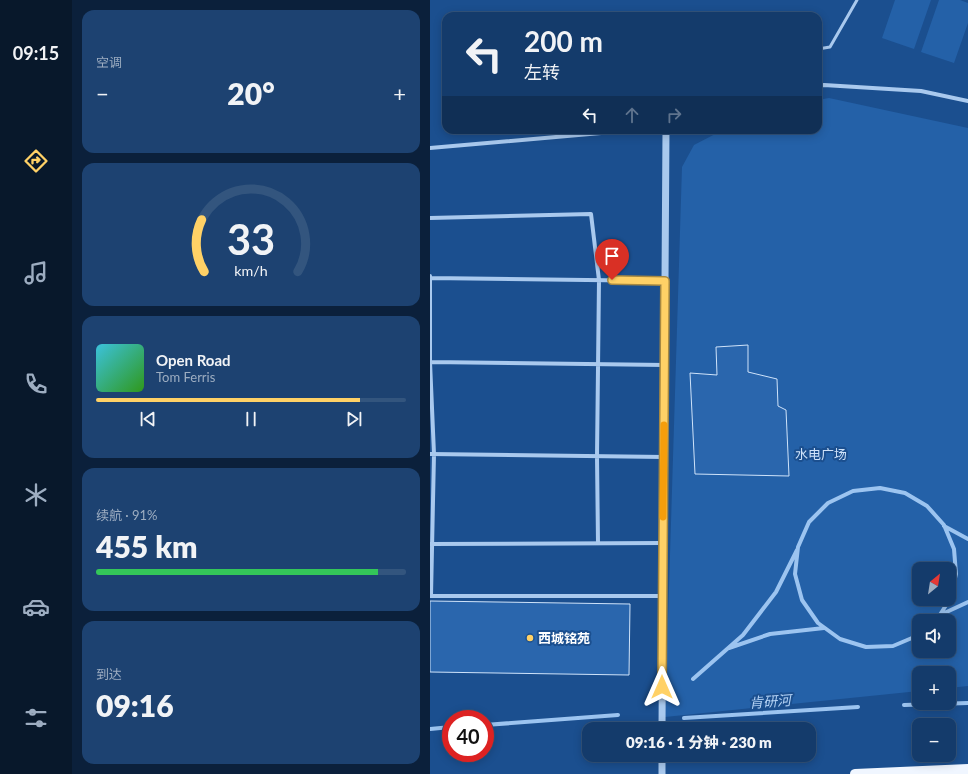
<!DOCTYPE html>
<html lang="zh">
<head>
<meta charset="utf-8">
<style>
	:root { --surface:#143b6b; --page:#1d4271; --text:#f1f3f6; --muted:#9dadc1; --line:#33557e; --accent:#ffd166 }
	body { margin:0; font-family:Lato,"Noto Sans SC",sans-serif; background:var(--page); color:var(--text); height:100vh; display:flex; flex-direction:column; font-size:15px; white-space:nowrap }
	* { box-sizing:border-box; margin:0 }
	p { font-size:13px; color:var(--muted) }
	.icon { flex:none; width:22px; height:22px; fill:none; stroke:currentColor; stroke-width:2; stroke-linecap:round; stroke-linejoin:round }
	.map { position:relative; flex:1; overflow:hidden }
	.side { display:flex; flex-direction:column; gap:10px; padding:10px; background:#0b203b; width:358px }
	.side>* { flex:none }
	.banner { position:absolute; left:12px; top:12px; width:380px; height:122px; border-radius:12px; box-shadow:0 2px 10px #0003,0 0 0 1px var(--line); background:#143b6b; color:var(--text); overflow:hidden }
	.needle { width:26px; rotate:30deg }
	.tools { position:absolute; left:482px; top:562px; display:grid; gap:8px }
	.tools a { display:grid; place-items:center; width:44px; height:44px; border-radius:8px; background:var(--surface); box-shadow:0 2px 10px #0003,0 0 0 1px var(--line); font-size:20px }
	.speed { position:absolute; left:12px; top:710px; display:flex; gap:8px; font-size:20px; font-weight:700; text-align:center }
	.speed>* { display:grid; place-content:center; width:52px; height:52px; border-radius:50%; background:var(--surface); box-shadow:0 2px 10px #0003,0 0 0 1px var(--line); line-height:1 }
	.speed .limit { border:6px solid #d22; background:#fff; color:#111 }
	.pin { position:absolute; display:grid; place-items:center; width:34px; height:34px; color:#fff; margin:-41px -17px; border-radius:50% 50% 50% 0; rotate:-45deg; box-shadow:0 0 4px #0007 }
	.pin .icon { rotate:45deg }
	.me { position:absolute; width:44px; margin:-22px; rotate:0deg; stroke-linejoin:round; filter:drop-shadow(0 0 3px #0008) }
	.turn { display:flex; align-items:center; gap:14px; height:84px; padding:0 16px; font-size:18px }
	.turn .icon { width:52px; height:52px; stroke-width:2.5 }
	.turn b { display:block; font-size:28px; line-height:34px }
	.lanes { display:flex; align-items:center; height:38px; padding:0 16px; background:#0003; justify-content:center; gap:20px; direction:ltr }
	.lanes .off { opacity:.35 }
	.big { font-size:30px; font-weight:800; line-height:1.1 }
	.side .widget { flex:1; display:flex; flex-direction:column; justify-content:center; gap:6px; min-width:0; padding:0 14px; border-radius:12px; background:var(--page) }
	.side .dial { align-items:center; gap:0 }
	.dial svg { height:104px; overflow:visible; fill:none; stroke:var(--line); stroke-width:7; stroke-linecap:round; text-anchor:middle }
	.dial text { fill:var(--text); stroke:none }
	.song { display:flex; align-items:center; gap:12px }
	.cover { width:48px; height:48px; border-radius:6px; background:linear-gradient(135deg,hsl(190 70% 55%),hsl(110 70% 35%)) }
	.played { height:4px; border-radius:2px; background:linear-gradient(90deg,var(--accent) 85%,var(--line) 85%) }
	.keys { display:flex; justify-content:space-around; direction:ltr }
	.heat { display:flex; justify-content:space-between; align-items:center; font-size:22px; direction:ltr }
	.charge { height:6px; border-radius:3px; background:linear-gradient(90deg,#34c759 91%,var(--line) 0) }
	.trip { position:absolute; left:152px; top:722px; width:234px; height:40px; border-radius:12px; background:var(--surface); box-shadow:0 2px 10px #0003,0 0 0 1px var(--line); font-weight:800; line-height:40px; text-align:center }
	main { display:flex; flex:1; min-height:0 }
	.tabs { display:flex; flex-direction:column; width:72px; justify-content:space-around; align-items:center; background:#08182b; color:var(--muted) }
	.tabs .icon { width:28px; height:28px }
	.tabs .selected { color:var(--accent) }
	.tabs b { font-size:18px; color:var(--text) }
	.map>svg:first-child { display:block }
</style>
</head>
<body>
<main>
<nav class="tabs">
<b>09:15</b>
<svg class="icon selected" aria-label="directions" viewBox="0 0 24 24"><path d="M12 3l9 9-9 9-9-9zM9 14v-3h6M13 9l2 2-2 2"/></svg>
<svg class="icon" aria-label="music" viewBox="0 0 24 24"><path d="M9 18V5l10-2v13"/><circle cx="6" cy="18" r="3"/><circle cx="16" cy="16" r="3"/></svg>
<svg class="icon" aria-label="phone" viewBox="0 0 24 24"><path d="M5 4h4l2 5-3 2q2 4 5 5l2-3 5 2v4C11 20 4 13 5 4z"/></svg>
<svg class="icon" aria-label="climate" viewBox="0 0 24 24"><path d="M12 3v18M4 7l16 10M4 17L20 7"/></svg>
<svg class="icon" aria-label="car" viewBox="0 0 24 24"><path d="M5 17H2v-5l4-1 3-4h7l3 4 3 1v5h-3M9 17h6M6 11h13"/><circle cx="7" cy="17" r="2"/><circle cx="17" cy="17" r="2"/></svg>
<svg class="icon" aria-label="filters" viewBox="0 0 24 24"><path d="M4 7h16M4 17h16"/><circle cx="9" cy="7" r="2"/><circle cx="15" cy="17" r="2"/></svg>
</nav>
<section class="side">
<div class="widget"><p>空调</p>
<div class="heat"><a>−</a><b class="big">20°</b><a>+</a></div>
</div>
<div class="widget dial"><svg viewBox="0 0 100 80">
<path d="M14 69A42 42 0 1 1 86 69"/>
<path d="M14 69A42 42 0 0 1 12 29" stroke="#ffd166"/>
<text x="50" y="56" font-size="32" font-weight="700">33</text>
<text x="50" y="72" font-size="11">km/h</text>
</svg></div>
<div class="widget">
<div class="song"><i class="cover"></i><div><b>Open Road</b><p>Tom Ferris</p></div></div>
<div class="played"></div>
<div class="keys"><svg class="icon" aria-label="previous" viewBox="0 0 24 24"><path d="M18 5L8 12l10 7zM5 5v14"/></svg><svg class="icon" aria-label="pause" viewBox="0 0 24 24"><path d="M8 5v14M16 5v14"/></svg><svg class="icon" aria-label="next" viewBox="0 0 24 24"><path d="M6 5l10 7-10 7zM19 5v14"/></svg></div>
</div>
<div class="widget"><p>续航 · 91%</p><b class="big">455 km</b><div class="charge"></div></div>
<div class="widget"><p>到达</p><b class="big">09:16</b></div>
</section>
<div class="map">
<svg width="538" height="774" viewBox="0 0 538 774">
	<rect width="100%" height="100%" fill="#1b4f8f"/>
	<path fill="#2461a8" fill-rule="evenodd" d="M465 0H501L484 49 452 38Z
		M509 0H530L538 3V23L524 63 491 52Z
		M399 98 538 128V686L519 688V673H489V691L235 717 252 167 264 145 293 130H388V100ZM489 569H519V599H489ZM489 621H519V651H489Z"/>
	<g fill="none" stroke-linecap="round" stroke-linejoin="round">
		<path stroke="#9cc4f0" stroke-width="4" d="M514 526 538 539
			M510 615 538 602
			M489 635 463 646 436 647 410 639 388 623 372 600 365 574 368 547 379 522 398 503 423 491 450 488 475 493 497 506 514 525 524 549 526 574 520 599 506 621
			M299 648 340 634 394 628
			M263 679 313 635 346 592 367 550
			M474 705 538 703
			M254 718 428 707
			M55 725 188 715
			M0 729 21 727"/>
	</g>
	<path fill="#2a66ad" stroke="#cfe3fa" d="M318 345V372L347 379 348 406 356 410 359 476 265 474 260 373 287 375 286 347Z
		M0 601 200 604 199 675 0 672Z"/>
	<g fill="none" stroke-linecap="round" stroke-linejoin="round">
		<path stroke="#a9c9ee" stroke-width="3" d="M388 49 400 47 427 0"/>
		<path stroke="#a9c9ee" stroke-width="4" d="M388 86 394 85 491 91 538 101
			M0 148 205 130
			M0 218 161 214 169 280 167 456 168 543
			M0 276V362L4 454 1 596
			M0 278 235 281
			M0 362 235 365
			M0 454 234 457
			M0 544 233 543
			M0 596H233"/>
		<path stroke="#a9c9ee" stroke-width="7" d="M232 729 236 130
			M232 774V755"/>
		<path stroke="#f0f6ff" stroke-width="10" d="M425 774 538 769"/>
	</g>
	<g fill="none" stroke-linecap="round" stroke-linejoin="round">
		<defs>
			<path id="route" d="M182 280 235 281 232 687"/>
		</defs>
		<use href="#route" stroke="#a68842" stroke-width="10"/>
		<use href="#route" stroke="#ffd166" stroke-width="7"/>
		<path stroke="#f59e0b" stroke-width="7" d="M233 517 234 425"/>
	</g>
	<circle fill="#ffd166" stroke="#1b4f8f" stroke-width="1.5" cx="100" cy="638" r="4"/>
	<g text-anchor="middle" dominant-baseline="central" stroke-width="4" stroke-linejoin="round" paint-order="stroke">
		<g font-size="13" fill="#cfe3fa" stroke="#1b4f8f">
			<text x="391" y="454">水电广场</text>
		</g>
		<g font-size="13" font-weight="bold" fill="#fff" stroke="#1b4f8f" text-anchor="start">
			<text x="108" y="638">西城铭苑</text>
		</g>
		<g font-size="14" font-style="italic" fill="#b5d3f5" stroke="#1b4f8f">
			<text transform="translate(340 701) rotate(-4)">肯研河</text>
		</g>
	</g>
</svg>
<div class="tools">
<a><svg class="needle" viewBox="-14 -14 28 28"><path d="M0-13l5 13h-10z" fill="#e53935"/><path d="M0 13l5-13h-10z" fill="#9dadc1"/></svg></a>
<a><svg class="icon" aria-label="sound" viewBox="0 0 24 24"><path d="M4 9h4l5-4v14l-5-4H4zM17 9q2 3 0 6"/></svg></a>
<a>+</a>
<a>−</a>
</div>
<div class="speed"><div class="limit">40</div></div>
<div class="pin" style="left:182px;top:280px;background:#d93025"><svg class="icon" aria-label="arrive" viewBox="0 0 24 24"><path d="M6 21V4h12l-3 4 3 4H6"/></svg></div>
<svg class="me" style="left:232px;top:687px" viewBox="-20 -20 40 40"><path d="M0-17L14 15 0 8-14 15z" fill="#ffd166" stroke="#fff" stroke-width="4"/></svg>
<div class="trip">09:16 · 1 分钟 · 230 m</div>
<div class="banner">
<div class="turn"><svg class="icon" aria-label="left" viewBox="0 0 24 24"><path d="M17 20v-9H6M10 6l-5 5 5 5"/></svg><div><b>200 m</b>左转</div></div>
<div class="lanes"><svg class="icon" aria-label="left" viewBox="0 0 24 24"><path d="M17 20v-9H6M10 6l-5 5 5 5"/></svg><svg class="icon off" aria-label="ahead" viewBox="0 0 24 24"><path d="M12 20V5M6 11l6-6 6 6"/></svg><svg class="icon off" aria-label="right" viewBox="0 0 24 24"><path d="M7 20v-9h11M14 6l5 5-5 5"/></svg></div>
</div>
</div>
</main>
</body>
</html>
